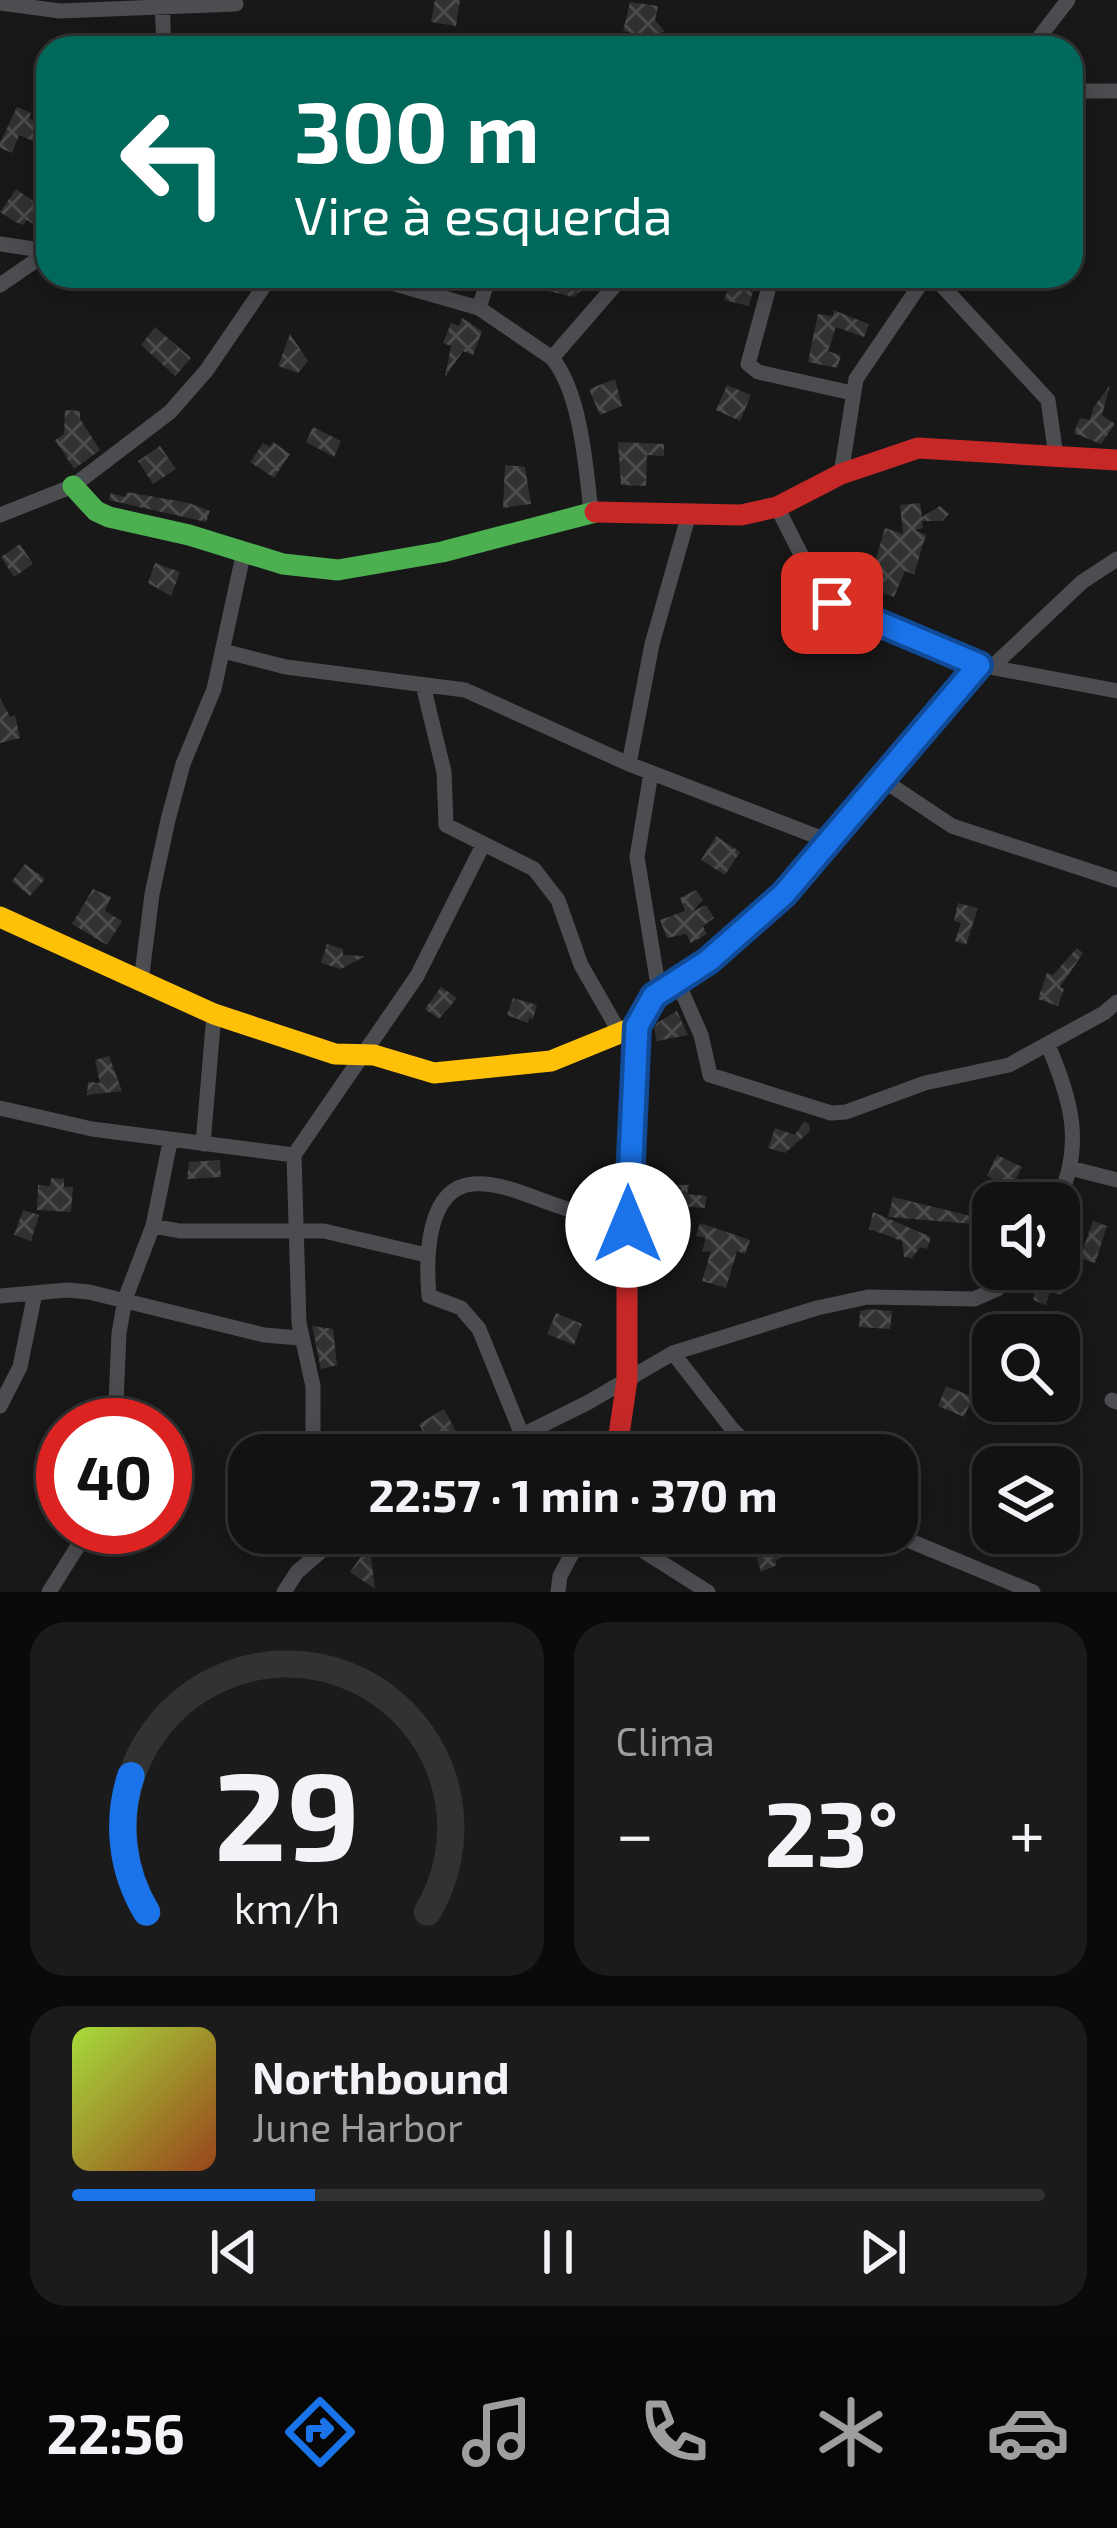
<!DOCTYPE html>
<html lang="pt">
<head>
<meta charset="utf-8">
<style>
	:root { --surface:#121212; --page:#1b1b1b; --text:#f1f3f6; --muted:#9c9e9f; --line:#313232; --accent:#1a73e8 }
	body { margin:0; font-family:"Exo 2",sans-serif; background:var(--page); color:var(--text); height:100vh; display:flex; flex-direction:column; font-size:45px; white-space:nowrap }
	* { box-sizing:border-box; margin:0 }
	p { font-size:39px; color:var(--muted) }
	.icon { flex:none; width:66px; height:66px; fill:none; stroke:currentColor; stroke-width:2; stroke-linecap:round; stroke-linejoin:round }
	.map { position:relative; height:1592px; overflow:hidden }
	.drawer { display:flex; flex-direction:column; gap:30px; padding:30px; background:#0a0a0a; flex:1 }
	.drawer>* { flex:none }
	.top-card { position:absolute; left:36px; top:36px; width:1047px; height:252px; border-radius:36px; box-shadow:0 6px 30px #0003,0 0 0 3px var(--line); background:#00695c; color:#fff; overflow:hidden }
	.fabs { position:absolute; left:972px; top:1182px; display:grid; gap:24px }
	.fabs a { display:grid; place-items:center; width:108px; height:108px; border-radius:24px; background:var(--surface); box-shadow:0 6px 30px #0003,0 0 0 3px var(--line); font-size:60px }
	.speed { position:absolute; left:36px; top:1398px; display:flex; gap:24px; font-size:60px; font-weight:700; text-align:center }
	.speed>* { display:grid; place-content:center; width:156px; height:156px; border-radius:50%; background:var(--surface); box-shadow:0 6px 30px #0003,0 0 0 3px var(--line); line-height:1 }
	.speed .limit { border:18px solid #d22; background:#fff; color:#111 }
	.pin { position:absolute; display:grid; place-items:center; width:102px; height:102px; color:#fff; margin:-51px; border-radius:24px; box-shadow:0 6px 18px #0006 }
	.me { position:absolute; width:132px; margin:-66px; rotate:0deg; stroke-linejoin:round; filter:drop-shadow(0 0 9px #0008) }
	.turn { display:flex; align-items:center; gap:42px; height:252px; padding:0 60px; font-size:54px }
	.turn .icon { width:156px; height:156px; stroke-width:2.5 }
	.turn b { display:block; font-size:84px; line-height:102px }
	.big { font-size:90px; font-weight:700; line-height:1.1 }
	.drawer .card { flex:1; display:flex; flex-direction:column; justify-content:center; gap:18px; min-width:0; padding:0 42px; border-radius:36px; background:var(--page) }
	.drawer .dial { align-items:center; gap:0 }
	.dial svg { height:312px; overflow:visible; fill:none; stroke:var(--line); stroke-width:7; stroke-linecap:round; text-anchor:middle }
	.dial text { fill:var(--text); stroke:none }
	.song { display:flex; align-items:center; gap:36px }
	.cover { width:144px; height:144px; border-radius:18px; background:linear-gradient(135deg,hsl(80 70% 55%),hsl(20 70% 35%)) }
	.played { height:12px; border-radius:6px; background:linear-gradient(90deg,var(--accent) 25%,var(--line) 25%) }
	.keys { display:flex; justify-content:space-around; direction:ltr }
	.heat { display:flex; justify-content:space-between; align-items:center; font-size:66px; direction:ltr }
	.drawer .tiles { flex:1; display:grid; gap:30px; grid-template-columns:1fr 1fr }
	.card:last-child { grid-column:span 2 }
	.trip { position:absolute; left:228px; top:1434px; width:690px; height:120px; border-radius:36px; background:var(--surface); box-shadow:0 6px 30px #0003,0 0 0 3px var(--line); font-weight:700; line-height:120px; text-align:center }
	.tabs { display:flex; height:192px; justify-content:space-around; align-items:center; background:#070707; color:var(--muted) }
	.tabs .icon { width:84px; height:84px }
	.tabs .on { color:var(--accent) }
	.tabs b { font-size:54px; color:var(--text) }
	.map>svg:first-child { display:block }
</style>
</head>
<body>
<div class="map">
<svg width="1117" height="1592" viewBox="0 0 1117 1592">
	<defs>
		<pattern id="building-cross-hatch" width="8" height="8" patternUnits="userSpaceOnUse" patternTransform="scale(3)"><rect width="8" height="8" fill="#313132"/><path d="M0 0l8 8M0 8l8-8" fill="none" stroke="#4c4c4e"/></pattern>
	</defs>
	<rect width="100%" height="100%" fill="#181818"/>
	<path fill="url(#building-cross-hatch)" d="M435 0H460L456 26 431 22Z
		M630 2 658 6 655 20 664 31 653 38 623 31Z
		M17 107 31 113 29 118 48 128V135L42 145 19 135 12 153 0 148V143Z
		M16 189 37 204 33 209 40 214 33 224 27 220 23 225 15 222 0 212Z
		M548 276H570L582 290 574 297 544 290Z
		M733 277 755 283 749 306 724 300Z
		M833 310 869 324 864 337 836 327 828 351 841 356 837 368 808 362 818 314 833 316Z
		M462 318 482 331 473 355 463 351 445 377 451 346 443 343 451 323 459 326Z
		M155 327 191 358 175 376 141 345Z
		M290 334 308 361 298 373 278 366Z
		M615 379 622 406 600 415 589 389Z
		M727 385 751 395 740 421 716 410Z
		M1110 385 1102 415 1115 424 1101 444 1074 433 1080 418 1090 420 1093 408Z
		M65 410 80 411V419L100 450 74 469 55 440 64 434Z
		M313 427 341 441 334 457 306 442Z
		M273 442 290 454 274 478 250 462 263 443 270 447Z
		M618 442 664 444V456L647 455 646 486 621 485Z
		M160 446 176 469 153 484 138 461Z
		M505 465 525 467 531 504 503 508Z
		M127 492 189 503 210 511 206 522 109 500 111 493 125 497Z
		M920 503 922 517 940 506 949 514 942 521H922L923 528 915 530 926 535 914 574 905 571 894 597 867 588 885 528 903 534 900 505Z
		M20 544 33 564 14 577 1 557Z
		M155 563 180 572 171 596 148 583Z
		M0 697 10 717 15 715 20 738 0 743Z
		M716 836 740 852 725 875 701 860Z
		M25 864 45 879 30 896 12 881Z
		M93 889 111 897 105 911 122 921 107 945 72 924Z
		M696 890 703 900 692 912 706 905 714 918 703 926 707 934 691 943 686 934 667 938 660 920 685 911 680 898Z
		M958 903 978 908 966 945 955 941 961 923 954 921Z
		M327 944 343 949V955L365 956 341 969 321 963Z
		M1077 948 1083 953 1060 987 1064 989 1058 1006 1038 999 1047 973 1053 975Z
		M441 987 457 998 439 1019 425 1009Z
		M513 998 537 1005 533 1019 529 1018 528 1023 507 1015Z
		M677 1011 688 1035 657 1041 654 1028 657 1023Z
		M109 1056 122 1091 87 1095 88 1082 100 1083 95 1060Z
		M804 1121 809 1124 810 1131 785 1153 768 1148 775 1128 795 1135Z
		M997 1155 1022 1167 1011 1188 987 1176Z
		M220 1160 221 1177 187 1179 189 1162Z
		M51 1178 64 1179V1187H73L71 1212 37 1210 38 1185 50 1186Z
		M657 1185H689L687 1194 707 1196 705 1208 665 1205V1200H657Z
		M893 1197 975 1217 974 1224 888 1217Z
		M23 1210 39 1215 31 1241 14 1235Z
		M873 1212 931 1237 927 1249 920 1247 912 1258 904 1257 902 1241 869 1229Z
		M1093 1221 1107 1226 1095 1263 1080 1258Z
		M700 1223 750 1240 745 1254 737 1251 726 1288 702 1281 711 1251 702 1252 706 1238 696 1236Z
		M590 1232 612 1240 604 1265 581 1257Z
		M1044 1269 1068 1277 1062 1295 1050 1292 1046 1305 1033 1300Z
		M869 1309 892 1311 890 1329 859 1327 860 1311Z
		M556 1313 582 1324 574 1345 547 1334Z
		M312 1326 333 1329 337 1365 321 1369Z
		M946 1386 973 1397 964 1417 938 1406Z
		M444 1409 459 1437 434 1452 419 1424Z
		M774 1541 785 1555 775 1561 777 1565 761 1572 755 1551Z
		M369 1545 372 1565 375 1589 350 1572Z"/>
	<g fill="none" stroke-linecap="round" stroke-linejoin="round">
		<path stroke="#4c4d51" stroke-width="15" d="M162 0 164 48
			M0 3 60 11 236 4
			M1031 48 1068 0
			M1071 91H1117
			M0 244 48 251
			M367 276 479 308 552 358C581 393 586 468 591 512
			M772 276 748 364 758 372 852 393
			M933 276 1048 400 1056 456
			M0 285 48 252
			M479 308 489 276
			M552 358 623 276
			M841 474 856 379 926 276
			M777 507 819 590 847 611 979 665 1117 691
			M0 515 73 486 170 412 206 371 271 276
			M223 651 286 667 465 690 629 764 831 842
			M992 667 1082 582 1117 559
			M423 685 444 772 446 825 534 869 558 900 581 965 620 1033
			M629 764 652 644 689 514
			M651 773 637 857 659 991
			M883 780 952 826 1117 880
			M141 982 152 894 168 820 183 764 214 689 244 551
			M678 983 701 1035 710 1075 831 1113 846 1112 925 1083 1009 1065 1104 1013 1117 1002
			M1048 1045C1071 1100 1085 1145 1057 1203
			M0 1108 92 1129 294 1155
			M203 1144 214 1014
			M1070 1168 1117 1180
			M153 1226 180 1231H324L426 1255
			M0 1296 67 1290 89 1292 264 1335 300 1338
			M673 1353 732 1429 759 1455
			M1112 1400 1117 1402
			M0 1406 20 1367 35 1293
			M115 1425 119 1333 125 1299 153 1226 170 1142
			M522 1435 479 1329 461 1308 429 1296C426 1262 425 1188 473 1184 504 1182 535 1199 564 1208 585 1214 607 1219 628 1225
			M313 1455V1386L299 1323 294 1155 417 976 483 845
			M482 1455 587 1403 673 1353 817 1308 868 1297 974 1299 997 1289 1016 1269
			M615 1533 708 1592
			M891 1533 1033 1592
			M49 1592 90 1527
			M284 1592 297 1572 342 1533
			M558 1592 560 1576 583 1533"/>
		<path stroke="#4caf50" stroke-width="21" d="M73 486 96 511 109 517 189 535 283 564 338 570 442 552 595 512"/>
		<path stroke="#ffc107" stroke-width="21" d="M806 869 979 665
			M0 917 214 1014 335 1054 374 1055 434 1073 551 1061 637 1026"/>
		<path stroke="#c62828" stroke-width="21" d="M595 512 741 515 777 507 841 474 918 448 1117 460
			M616 1455 627 1380V1180L637 1026 659 991 678 983 708 961 784 894 806 869"/>
	</g>
	<g fill="none" stroke-linecap="round" stroke-linejoin="round">
		<defs>
			<path id="route" d="M628 1225 637 1026 654 996 708 961 784 894 979 665 832 603"/>
		</defs>
		<use href="#route" stroke="#114b97" stroke-width="30"/>
		<use href="#route" stroke="#1a73e8" stroke-width="21"/>
	</g>
</svg>
<div class="fabs">
<a><svg class="icon" aria-label="sound" viewBox="0 0 24 24"><path d="M4 9h4l5-4v14l-5-4H4zM17 9q2 3 0 6"/></svg></a>
<a><svg class="icon" aria-label="search" viewBox="0 0 24 24"><circle cx="10" cy="10" r="6"/><path d="M15 15l6 6"/></svg></a>
<a><svg class="icon" aria-label="layers" viewBox="0 0 24 24"><path d="M12 4l9 5-9 5-9-5zM3 14l9 5 9-5"/></svg></a>
</div>
<div class="speed"><div class="limit">40</div></div>
<div class="pin" style="left:832px;top:603px;background:#d93025"><svg class="icon" aria-label="arrive" viewBox="0 0 24 24"><path d="M6 21V4h12l-3 4 3 4H6"/></svg></div>
<svg class="me" style="left:628px;top:1225px" viewBox="-20 -20 40 40"><circle r="19" fill="#fff"/><path d="M0-13L10 11 0 6-10 11z" fill="#1a73e8"/></svg>
<div class="trip">22:57 · 1 min · 370 m</div>
<div class="top-card">
<div class="turn"><svg class="icon" aria-label="left" viewBox="0 0 24 24"><path d="M17 20v-9H6M10 6l-5 5 5 5"/></svg><div><b>300 m</b>Vire à esquerda</div></div>
</div>
</div>
<section class="drawer">
<div class="tiles">
<div class="card dial"><svg viewBox="0 0 100 80">
<path d="M14 69A42 42 0 1 1 86 69"/>
<path d="M14 69A42 42 0 0 1 10 34" stroke="#1a73e8"/>
<text x="50" y="56" font-size="32" font-weight="700">29</text>
<text x="50" y="72" font-size="11">km/h</text>
</svg></div>
<div class="card"><p>Clima</p>
<div class="heat"><a>−</a><b class="big">23°</b><a>+</a></div>
</div>
<div class="card">
<div class="song"><i class="cover"></i><div><b>Northbound</b><p>June Harbor</p></div></div>
<div class="played"></div>
<div class="keys"><svg class="icon" aria-label="previous" viewBox="0 0 24 24"><path d="M18 5L8 12l10 7zM5 5v14"/></svg><svg class="icon" aria-label="pause" viewBox="0 0 24 24"><path d="M8 5v14M16 5v14"/></svg><svg class="icon" aria-label="next" viewBox="0 0 24 24"><path d="M6 5l10 7-10 7zM19 5v14"/></svg></div>
</div>
</div>
</section>
<nav class="tabs">
<b>22:56</b>
<svg class="icon on" aria-label="directions" viewBox="0 0 24 24"><path d="M12 3l9 9-9 9-9-9zM9 14v-3h6M13 9l2 2-2 2"/></svg>
<svg class="icon" aria-label="music" viewBox="0 0 24 24"><path d="M9 18V5l10-2v13"/><circle cx="6" cy="18" r="3"/><circle cx="16" cy="16" r="3"/></svg>
<svg class="icon" aria-label="phone" viewBox="0 0 24 24"><path d="M5 4h4l2 5-3 2q2 4 5 5l2-3 5 2v4C11 20 4 13 5 4z"/></svg>
<svg class="icon" aria-label="climate" viewBox="0 0 24 24"><path d="M12 3v18M4 7l16 10M4 17L20 7"/></svg>
<svg class="icon" aria-label="car" viewBox="0 0 24 24"><path d="M5 17H2v-5l4-1 3-4h7l3 4 3 1v5h-3M9 17h6M6 11h13"/><circle cx="7" cy="17" r="2"/><circle cx="17" cy="17" r="2"/></svg>
</nav>
</body>
</html>
